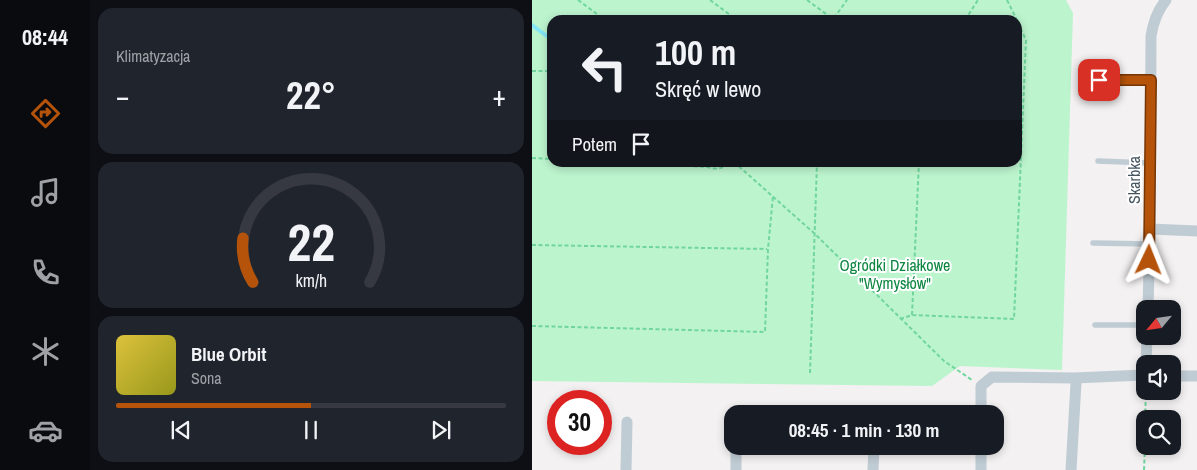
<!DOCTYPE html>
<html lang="pl">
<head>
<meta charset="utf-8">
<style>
	:root { --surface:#171b24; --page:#20242c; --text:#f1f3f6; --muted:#9ea1a6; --line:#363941; --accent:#b45309 }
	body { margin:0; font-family:"Archivo Narrow",sans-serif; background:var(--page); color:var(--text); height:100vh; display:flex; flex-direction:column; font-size:19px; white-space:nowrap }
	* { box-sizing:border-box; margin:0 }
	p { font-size:16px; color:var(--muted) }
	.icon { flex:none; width:28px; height:28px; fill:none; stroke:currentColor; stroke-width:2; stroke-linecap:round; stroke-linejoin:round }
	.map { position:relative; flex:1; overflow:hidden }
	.details { display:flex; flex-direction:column; gap:8px; padding:8px; background:#0d0f14; width:442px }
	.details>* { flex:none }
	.banner { position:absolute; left:15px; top:15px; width:475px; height:152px; border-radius:15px; box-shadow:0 2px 8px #0003; background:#171b24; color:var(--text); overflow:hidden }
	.needle { width:32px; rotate:241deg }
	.tools { position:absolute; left:604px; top:300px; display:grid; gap:10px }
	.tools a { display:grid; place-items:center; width:45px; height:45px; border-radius:10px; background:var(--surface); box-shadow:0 2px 8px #0003; font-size:25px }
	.speed { position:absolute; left:15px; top:390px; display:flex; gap:10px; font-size:25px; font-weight:700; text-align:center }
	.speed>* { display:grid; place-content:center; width:65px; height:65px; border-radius:50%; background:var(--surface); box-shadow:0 2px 8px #0003; line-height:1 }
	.speed .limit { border:8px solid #d22; background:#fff; color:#111 }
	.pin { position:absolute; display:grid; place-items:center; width:42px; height:42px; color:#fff; margin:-21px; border-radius:10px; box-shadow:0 2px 8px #0006 }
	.me { position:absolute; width:55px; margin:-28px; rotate:2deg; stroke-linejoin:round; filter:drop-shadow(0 0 4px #0008) }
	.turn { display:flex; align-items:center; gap:18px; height:105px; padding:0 25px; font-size:22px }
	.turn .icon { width:65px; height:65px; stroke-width:2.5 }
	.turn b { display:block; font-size:35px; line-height:42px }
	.then { display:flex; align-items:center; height:48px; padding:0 25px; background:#0003; gap:10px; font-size:19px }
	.big { font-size:38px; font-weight:700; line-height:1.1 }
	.details .card { flex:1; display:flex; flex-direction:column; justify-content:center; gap:8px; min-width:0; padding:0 18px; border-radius:15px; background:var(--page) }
	.details .dial { align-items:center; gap:0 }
	.dial svg { height:130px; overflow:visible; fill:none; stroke:var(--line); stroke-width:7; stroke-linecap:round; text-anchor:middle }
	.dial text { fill:var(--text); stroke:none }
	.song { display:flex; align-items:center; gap:15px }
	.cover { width:60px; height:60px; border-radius:8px; background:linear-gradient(135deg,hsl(50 70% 55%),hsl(60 70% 35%)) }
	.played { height:5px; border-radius:2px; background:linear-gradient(90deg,var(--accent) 50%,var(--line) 50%) }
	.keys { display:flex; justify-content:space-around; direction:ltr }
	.heat { display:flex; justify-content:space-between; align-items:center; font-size:28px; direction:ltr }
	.trip { position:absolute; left:192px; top:405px; width:280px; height:50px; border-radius:15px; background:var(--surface); box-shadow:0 2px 8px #0003; font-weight:700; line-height:50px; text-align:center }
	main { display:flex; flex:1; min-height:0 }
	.menu { display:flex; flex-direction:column; width:90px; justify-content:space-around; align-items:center; background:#090b0e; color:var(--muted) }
	.menu .icon { width:35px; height:35px }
	.menu .selected { color:var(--accent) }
	.menu b { font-size:22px; color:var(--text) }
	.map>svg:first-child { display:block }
</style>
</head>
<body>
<main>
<nav class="menu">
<b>08:44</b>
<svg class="icon selected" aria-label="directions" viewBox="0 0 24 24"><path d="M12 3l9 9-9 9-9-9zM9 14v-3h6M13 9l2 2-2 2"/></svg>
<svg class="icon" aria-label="music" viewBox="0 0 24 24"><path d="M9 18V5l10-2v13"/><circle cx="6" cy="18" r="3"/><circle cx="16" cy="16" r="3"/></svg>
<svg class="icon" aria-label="phone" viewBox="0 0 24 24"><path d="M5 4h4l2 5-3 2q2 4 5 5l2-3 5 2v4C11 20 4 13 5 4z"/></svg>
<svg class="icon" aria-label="climate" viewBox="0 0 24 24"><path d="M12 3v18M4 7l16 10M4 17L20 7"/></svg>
<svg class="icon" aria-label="car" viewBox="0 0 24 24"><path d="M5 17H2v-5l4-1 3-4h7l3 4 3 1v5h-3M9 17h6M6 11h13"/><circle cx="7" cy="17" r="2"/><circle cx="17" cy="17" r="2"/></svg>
</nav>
<section class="details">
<div class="card"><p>Klimatyzacja</p>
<div class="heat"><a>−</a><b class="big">22°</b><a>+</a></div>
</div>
<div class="card dial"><svg viewBox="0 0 100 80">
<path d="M14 69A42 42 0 1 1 86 69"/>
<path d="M14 69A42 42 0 0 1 8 42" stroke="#b45309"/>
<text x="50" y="56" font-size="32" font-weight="700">22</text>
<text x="50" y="72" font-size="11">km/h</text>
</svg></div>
<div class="card">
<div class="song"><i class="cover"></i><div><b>Blue Orbit</b><p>Sona</p></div></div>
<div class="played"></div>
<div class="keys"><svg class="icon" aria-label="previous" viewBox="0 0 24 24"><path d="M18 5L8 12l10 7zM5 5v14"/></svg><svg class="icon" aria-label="pause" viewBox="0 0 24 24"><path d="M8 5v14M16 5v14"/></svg><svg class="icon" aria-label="next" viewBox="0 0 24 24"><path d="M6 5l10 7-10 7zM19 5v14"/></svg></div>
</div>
</section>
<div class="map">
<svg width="665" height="470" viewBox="0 0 665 470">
	<rect width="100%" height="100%" fill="#f3f1f1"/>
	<path fill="#bcf4ce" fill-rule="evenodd" d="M0 0H534L541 13 530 370 428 366 400 386 0 381ZM20 20H485V162H20Z"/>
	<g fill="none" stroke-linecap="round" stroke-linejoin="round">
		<path stroke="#84e6f6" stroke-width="4" d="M0 25 20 40"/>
		<path stroke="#70d69d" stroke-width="2" stroke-dasharray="4 2.5" stroke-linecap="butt" d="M46 0 73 20
			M178 0 205 20
			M275 0 301 19
			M475 0 485 20
			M302 18 315 0
			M433 20 446 0
			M0 71H20
			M0 158 20 159
			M90 162 176 167C185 170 191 169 198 162
			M170 162 176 167
			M202 162 283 234 412 361 440 380
			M0 245 235 249
			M380 315 387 162
			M368 319 380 315 482 319 494 40 485 21
			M0 326 233 332 236 249 241 196
			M278 373 285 162
			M613 419 614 391
			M612 470 613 446"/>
		<path stroke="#c0ccd4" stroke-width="5.5" d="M567 80H619
			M566 161 618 163
			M561 243 618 244
			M563 325H612"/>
		<path stroke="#c0ccd4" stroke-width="11" d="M618 229 665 231
			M616 309 618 229 619 36C621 23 625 11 634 0
			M614 364 615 336
			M640 376H665
			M449 414V386L460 377 542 378 612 375
			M94 470 95 422
			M204 470V446
			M341 470 342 446
			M449 470V446
			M539 470 544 383 542 378"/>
	</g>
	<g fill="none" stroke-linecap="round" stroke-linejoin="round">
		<defs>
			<path id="route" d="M567 80H619L617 260"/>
		</defs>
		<use href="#route" stroke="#753606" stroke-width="12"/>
		<use href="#route" stroke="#b45309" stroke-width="9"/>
	</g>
	<g text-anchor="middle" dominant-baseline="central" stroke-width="4" stroke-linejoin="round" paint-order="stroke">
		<g font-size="16" fill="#465661" stroke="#fff">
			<text transform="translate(602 180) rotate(-90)">Skarbka</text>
		</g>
		<g font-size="16" fill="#0d8641" stroke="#fff">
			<text x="363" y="265">Ogródki Działkowe<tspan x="363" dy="18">"Wymysłów"</tspan></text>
		</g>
	</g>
</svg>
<div class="tools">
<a><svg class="needle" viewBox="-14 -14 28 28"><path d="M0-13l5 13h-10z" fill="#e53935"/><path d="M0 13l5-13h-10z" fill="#9ea1a6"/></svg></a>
<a><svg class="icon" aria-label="sound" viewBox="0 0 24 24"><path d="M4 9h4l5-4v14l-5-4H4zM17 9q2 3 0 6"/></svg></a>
<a><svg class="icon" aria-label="search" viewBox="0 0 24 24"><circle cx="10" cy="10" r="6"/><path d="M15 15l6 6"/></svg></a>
</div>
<div class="speed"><div class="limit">30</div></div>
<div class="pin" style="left:567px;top:80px;background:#d93025"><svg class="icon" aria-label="arrive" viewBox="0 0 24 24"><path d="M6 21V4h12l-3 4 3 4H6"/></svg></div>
<svg class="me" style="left:617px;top:260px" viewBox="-20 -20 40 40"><path d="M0-17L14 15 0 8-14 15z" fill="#b45309" stroke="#fff" stroke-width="4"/></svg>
<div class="trip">08:45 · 1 min · 130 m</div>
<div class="banner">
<div class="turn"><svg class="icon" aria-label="left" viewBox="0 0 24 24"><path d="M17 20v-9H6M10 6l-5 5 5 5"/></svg><div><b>100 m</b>Skręć w lewo</div></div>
<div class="then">Potem<svg class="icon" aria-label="arrive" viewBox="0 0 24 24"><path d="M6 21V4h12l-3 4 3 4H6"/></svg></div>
</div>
</div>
</main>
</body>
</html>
